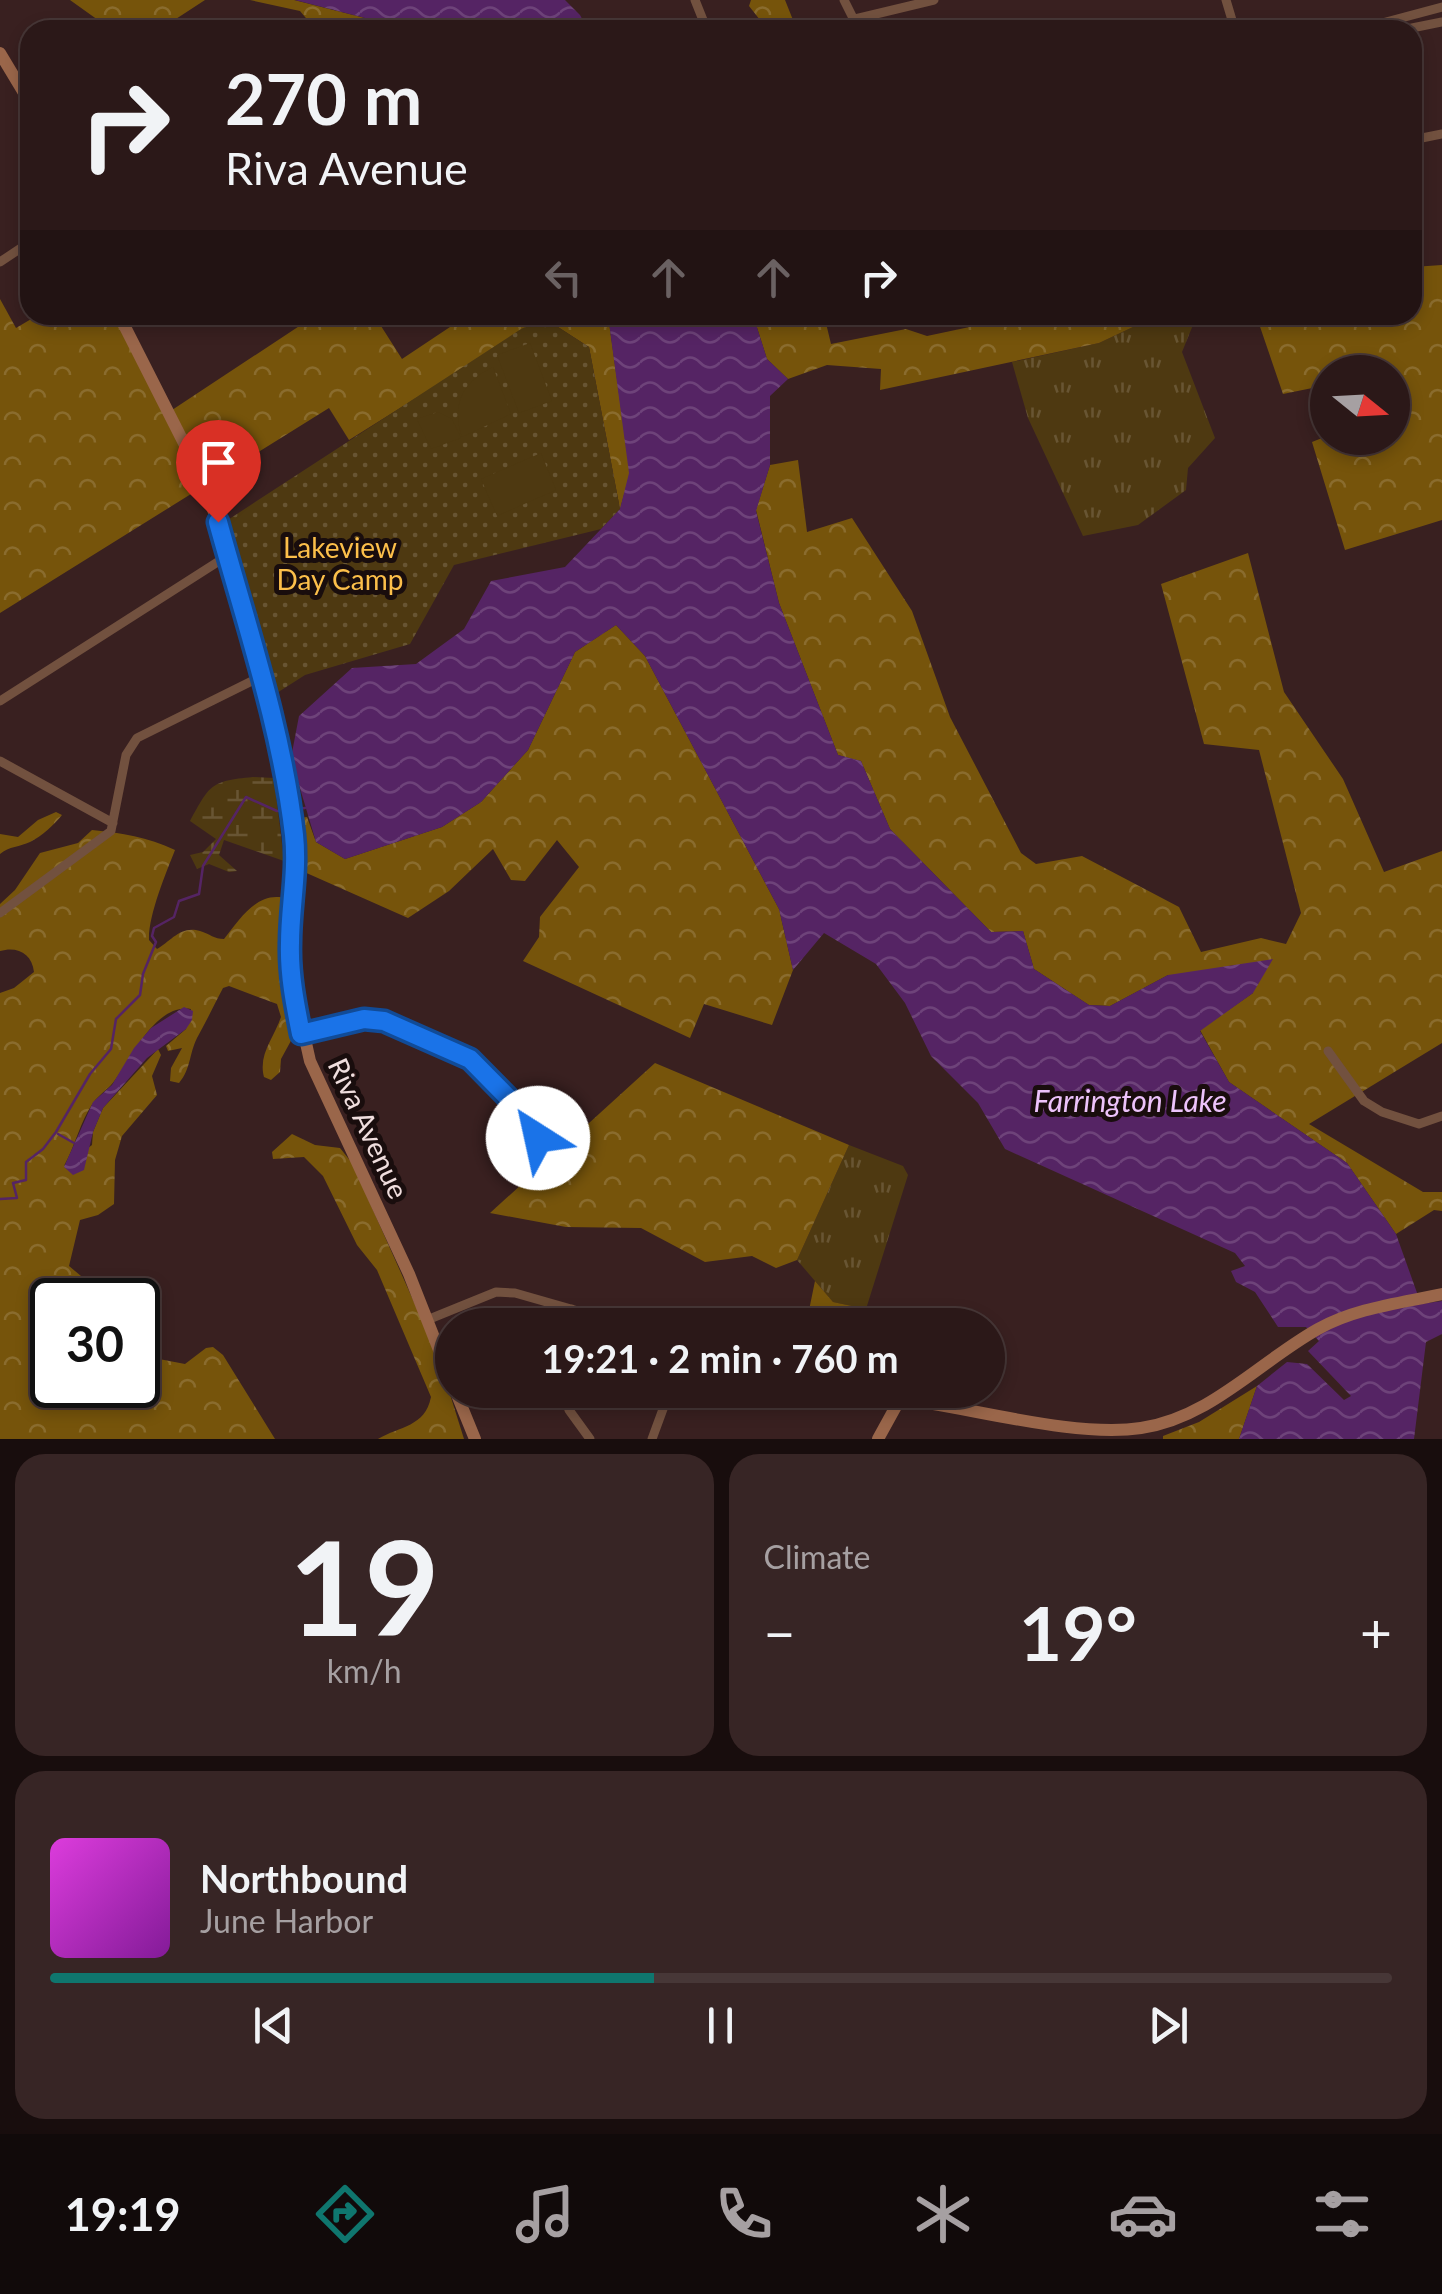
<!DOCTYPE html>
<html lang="en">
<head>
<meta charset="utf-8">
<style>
	:root { --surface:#2b1818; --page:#372525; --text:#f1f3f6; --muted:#a6a0a2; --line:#473737; --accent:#0f766e }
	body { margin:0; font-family:Lato,sans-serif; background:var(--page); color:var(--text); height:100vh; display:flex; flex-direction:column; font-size:38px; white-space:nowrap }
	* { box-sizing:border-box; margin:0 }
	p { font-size:32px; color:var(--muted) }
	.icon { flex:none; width:55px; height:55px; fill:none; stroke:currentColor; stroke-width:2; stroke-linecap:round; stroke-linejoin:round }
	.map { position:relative; height:1439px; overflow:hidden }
	.panel { display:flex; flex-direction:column; gap:15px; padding:15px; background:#180d0d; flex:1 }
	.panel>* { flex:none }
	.hud { position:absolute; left:20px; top:20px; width:1402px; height:305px; border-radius:30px; box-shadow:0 5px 15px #0003,0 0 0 2px var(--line); background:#2b1818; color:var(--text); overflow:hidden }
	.needle { width:65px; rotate:108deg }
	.tools { position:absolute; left:1310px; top:355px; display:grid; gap:20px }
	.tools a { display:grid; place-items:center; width:100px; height:100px; border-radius:50%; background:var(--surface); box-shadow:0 5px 15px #0003,0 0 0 2px var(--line); font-size:50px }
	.speed { position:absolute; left:30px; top:1278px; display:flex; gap:20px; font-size:50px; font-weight:700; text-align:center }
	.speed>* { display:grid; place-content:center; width:130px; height:130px; border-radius:50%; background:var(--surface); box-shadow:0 5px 15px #0003,0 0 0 2px var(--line); line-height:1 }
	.speed .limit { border:5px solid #111; border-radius:15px; background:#fff; color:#111 }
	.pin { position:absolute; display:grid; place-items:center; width:85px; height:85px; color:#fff; margin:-102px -42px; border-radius:50% 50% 50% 0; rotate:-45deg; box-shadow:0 0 10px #0007 }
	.pin .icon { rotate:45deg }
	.me { position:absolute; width:110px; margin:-55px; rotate:325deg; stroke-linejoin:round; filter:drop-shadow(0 0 8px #0008) }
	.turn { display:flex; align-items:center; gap:35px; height:210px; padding:0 40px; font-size:45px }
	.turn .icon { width:130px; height:130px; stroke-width:2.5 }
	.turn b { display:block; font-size:70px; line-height:85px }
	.lanes { display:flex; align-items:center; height:95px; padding:0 40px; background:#0003; justify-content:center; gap:50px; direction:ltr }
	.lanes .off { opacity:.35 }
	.big { font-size:75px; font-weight:700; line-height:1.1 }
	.panel .widget { flex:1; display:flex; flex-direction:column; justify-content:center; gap:15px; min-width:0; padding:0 35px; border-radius:30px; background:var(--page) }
	.panel .dial { align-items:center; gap:0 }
	.dial b { font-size:130px; line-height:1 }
	.song { display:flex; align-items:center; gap:30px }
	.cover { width:120px; height:120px; border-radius:15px; background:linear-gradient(135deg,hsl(300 70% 55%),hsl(290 70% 35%)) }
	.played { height:10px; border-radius:5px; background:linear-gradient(90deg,var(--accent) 45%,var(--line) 45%) }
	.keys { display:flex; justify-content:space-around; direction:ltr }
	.heat { display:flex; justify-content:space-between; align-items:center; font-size:55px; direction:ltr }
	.panel .tiles { flex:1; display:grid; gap:15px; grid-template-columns:1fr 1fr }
	.widget:last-child { grid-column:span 2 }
	.trip { position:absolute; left:435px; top:1308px; width:570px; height:100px; border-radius:50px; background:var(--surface); box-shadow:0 5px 15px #0003,0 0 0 2px var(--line); font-weight:700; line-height:100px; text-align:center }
	.dock { display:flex; height:160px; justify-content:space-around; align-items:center; background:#110a0a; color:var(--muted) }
	.dock .icon { width:70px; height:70px }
	.dock .current { color:var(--accent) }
	.dock b { font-size:45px; color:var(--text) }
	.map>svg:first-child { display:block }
</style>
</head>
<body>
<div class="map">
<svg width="1442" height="1439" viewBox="0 0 1442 1439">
	<defs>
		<pattern id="grass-tufts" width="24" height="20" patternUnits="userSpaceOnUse" patternTransform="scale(2.5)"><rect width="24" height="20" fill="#4e3911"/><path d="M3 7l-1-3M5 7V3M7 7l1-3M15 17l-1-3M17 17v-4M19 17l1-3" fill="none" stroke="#685533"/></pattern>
		<pattern id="forest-crowns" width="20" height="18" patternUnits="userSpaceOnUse" patternTransform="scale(2.5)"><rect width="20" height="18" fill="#76540b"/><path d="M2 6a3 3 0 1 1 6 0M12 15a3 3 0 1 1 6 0" fill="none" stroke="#8a6c2e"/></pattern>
		<pattern id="wetland-marsh" width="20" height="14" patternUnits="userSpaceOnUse" patternTransform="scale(2.5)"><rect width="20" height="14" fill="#4e3911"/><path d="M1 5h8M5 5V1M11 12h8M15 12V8" fill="none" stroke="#685533"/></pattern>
		<pattern id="park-dots" width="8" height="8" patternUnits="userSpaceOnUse" patternTransform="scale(2.5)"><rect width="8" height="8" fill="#4e3911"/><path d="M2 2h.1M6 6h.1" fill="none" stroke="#685533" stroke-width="1.8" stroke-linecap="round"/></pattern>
		<pattern id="water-waves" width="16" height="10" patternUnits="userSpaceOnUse" patternTransform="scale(2.5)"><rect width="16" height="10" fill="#552464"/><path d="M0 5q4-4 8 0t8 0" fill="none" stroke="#6e437a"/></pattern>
	</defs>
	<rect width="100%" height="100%" fill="#392020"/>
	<path fill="url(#grass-tufts)" d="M1152 318 1195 320 1182 352 1215 438 1188 468 1186 490 1138 525 1083 536 1028 418 1012 362 1099 343Z
		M849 1145 903 1166 908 1175 866 1309 833 1302 797 1260Z"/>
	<path fill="url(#forest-crowns)" d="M70 0H205L159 30H112Z
		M250 0H294L412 30H316L300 11Z
		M751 0H785L797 30H768L749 6Z
		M1442 265V520L1345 550 1312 442 1327 436 1392 438V372H1328L1327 385 1283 394 1256 315H1412L1413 267Z
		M0 299 16 328 38 315H115L166 414 316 315H374L402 359 468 315H608L630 473 620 509 589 347 544 318 349 440 329 408 0 613Z
		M753 315H824L831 344 906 329 927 336 979 325 978 315 1152 318 1099 343 880 390 881 369 827 365 788 379 767 359Z
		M798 460 807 532 852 518 912 611 950 717 1021 853 1036 864 1082 856 1179 907 1201 952 1261 938 1286 944 1301 913 1259 750 1204 744 1161 584 1248 553 1284 692 1343 779 1384 872 1442 851V1043L1309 1124 1423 1192H1442V1211L1434 1210 1396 1234 1347 1163 1229 1082 1200 1030 1253 993 1168 975 1110 1006 1089 1005 1034 969 1023 931 991 932 890 829 861 761 838 755 779 603 756 510 770 465Z
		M616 625 645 656 779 909 793 970 772 1025 704 1004 690 1038 523 961 539 937 540 917 579 867 557 840 525 881 511 880 493 849 449 891 408 918 302 871 299 818 307 817 316 842 345 859 442 827 481 802 528 750 575 652Z
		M56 812 62 815C54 825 42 836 30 842 20 847 9 846 0 854V834L18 837 38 820Z
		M92 830C122 833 147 837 175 850 166 873 148 916 149 940L157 949C171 941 181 925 200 931 210 934 214 939 224 939 240 919 258 889 288 899L283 974 293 1037 281 1059 280 1072 271 1080 264 1077C258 1054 274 1038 281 1017L277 1004 229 986 223 988C214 1005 206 1022 197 1038 189 1054 191 1069 179 1083L170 1081 171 1068 182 1048 168 1051 166 1046 186 1029 191 1009C156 1003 132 1057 115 1080 109 1089 99 1094 93 1103 80 1122 75 1146 64 1166L92 1145 93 1132 103 1108 158 1049 161 1055 152 1076 157 1095 122 1136 115 1160 114 1204 98 1215 80 1220 69 1266 93 1286 96 1300H52V1385H138V1336L159 1359 185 1364 206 1348 213 1347 223 1355 275 1439H0V993L14 988 34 972C32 953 17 946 0 951V904L15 890 40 853 78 843Z
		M655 1063 849 1145 797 1260 776 1268 752 1256 705 1262 641 1228 566 1227 490 1213Z
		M292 1134 315 1145 340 1148 352 1163 438 1356 464 1439H378C400 1426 425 1427 431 1397L377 1270 357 1245 323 1176 304 1157 273 1159 272 1152Z
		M815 1281 833 1302 866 1309 862 1325H806Z
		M1257 1386 1239 1439H1163V1436L1199 1422Z"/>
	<path fill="url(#wetland-marsh)" d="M253 777 274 778 284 861 224 840 219 855 237 871 229 872 209 864 197 869 190 855 203 852 216 839 190 821C210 785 210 781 253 777Z"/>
	<path fill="url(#park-dots)" d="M544 318 589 347 620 509 601 529 454 565 410 644 305 675 269 698 220 525 521 329Z"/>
	<path fill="#4e3911" d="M530 343 552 401 519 413 497 355Z
		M493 367 511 414 462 437C451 405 463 381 493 367Z
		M438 412 452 419 461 438 431 449 417 419Z
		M541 453 556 490 497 516 481 479Z"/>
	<path fill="url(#water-waves)" d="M295 0H565L580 15 588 30H412Z
		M608 315H753L767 359 788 379 770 396V465L756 511 779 603 838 755 861 761 890 829 991 932 1023 931 1034 969 1089 1005 1110 1006 1168 975 1273 959 1253 993 1200 1031 1229 1082 1347 1163 1396 1234 1421 1304 1442 1301V1334L1426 1342 1414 1439H1239L1257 1386 1287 1362 1307 1364 1344 1400 1351 1396 1308 1351 1319 1341 1306 1327H1278L1255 1292 1236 1282 1231 1271 1245 1266 1235 1253 1005 1149 978 1103 931 1056 905 1003 876 964 824 933 793 970 779 909 645 656 616 625 575 652 528 750 481 802 442 827 345 859 316 842 291 758 299 716 352 668 416 664 464 629 491 581 565 567 620 509 629 473Z
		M184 1007 193 1011 192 1020 186 1029 147 1058 103 1108 93 1132 84 1170 73 1175 64 1167 93 1102 112 1085 134 1048 151 1028Z"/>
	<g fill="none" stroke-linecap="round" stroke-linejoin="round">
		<path stroke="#552464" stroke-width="2.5" d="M295 809 305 808
			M58 1134 74 1143
			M0 1199 17 1198 13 1183 26 1180V1162L43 1149 56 1132 90 1074 111 1049 116 1019 140 995 143 974 156 942 152 936 154 928 174 917 179 901 199 894 203 866 246 797 277 811 287 810"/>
		<path stroke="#72513f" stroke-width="9" d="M695 0 707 30
			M844 0 859 30
			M1226 0 1235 30
			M855 19 934 0
			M1356 30 1442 7
			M1402 30 1442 22
			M1412 140 1442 134
			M0 262 30 242
			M123 325 138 315
			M0 701 227 556
			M0 761 113 823
			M0 913 111 831 126 755 137 738 260 677
			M301 1034 364 1019 384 1021 470 1059 540 1130
			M1328 1051 1364 1101 1382 1112 1419 1124 1442 1116
			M538 1136a11 11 0 1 1 22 0a11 11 0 1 1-22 0Z
			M427 1320 496 1292 515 1293 627 1325
			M568 1325 572 1309
			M562 1390 569 1410 590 1439
			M866 1390 900 1399
			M652 1439 670 1390"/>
		<path stroke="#9a664a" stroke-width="12" d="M0 53 30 103
			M119 315 194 463 218 522 260 677 292 821 295 871 290 943 291 976 310 1061 409 1274 452 1383
			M455 1390 475 1439
			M878 1439 900 1399C970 1407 1073 1438 1141 1428 1210 1418 1259 1362 1318 1329 1355 1308 1401 1303 1442 1294"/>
	</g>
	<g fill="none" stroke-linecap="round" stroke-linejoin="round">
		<defs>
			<path id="route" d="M218 522C246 624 282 729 294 835 298 872 290 907 290 943 289 974 295 1004 301 1034L364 1019 384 1021 470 1059 540 1130 538 1138"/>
		</defs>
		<use href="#route" stroke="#114b97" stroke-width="25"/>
		<use href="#route" stroke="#1a73e8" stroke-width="18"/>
	</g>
	<g text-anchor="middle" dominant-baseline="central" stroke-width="10" stroke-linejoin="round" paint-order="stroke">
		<g font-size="28" fill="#fcbf4a" stroke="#190d0d">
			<text x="340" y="547">Lakeview<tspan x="340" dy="32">Day Camp</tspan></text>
		</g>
		<g font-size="28" fill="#f0dede" stroke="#190d0d">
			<text transform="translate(369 1128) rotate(65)">Riva Avenue</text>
		</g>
		<g font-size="30" font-style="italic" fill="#edc3fb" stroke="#190d0d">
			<text x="1130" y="1100">Farrington Lake</text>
		</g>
	</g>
</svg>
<div class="tools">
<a><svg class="needle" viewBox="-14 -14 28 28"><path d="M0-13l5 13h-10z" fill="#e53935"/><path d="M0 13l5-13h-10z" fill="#a6a0a2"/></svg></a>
</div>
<div class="speed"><div class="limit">30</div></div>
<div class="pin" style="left:218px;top:522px;background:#d93025"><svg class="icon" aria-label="arrive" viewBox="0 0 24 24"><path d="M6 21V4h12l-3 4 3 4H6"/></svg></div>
<svg class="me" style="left:538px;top:1138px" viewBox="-20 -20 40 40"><circle r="19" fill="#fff"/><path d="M0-13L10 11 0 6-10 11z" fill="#1a73e8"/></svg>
<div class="trip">19:21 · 2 min · 760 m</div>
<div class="hud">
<div class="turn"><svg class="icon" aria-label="right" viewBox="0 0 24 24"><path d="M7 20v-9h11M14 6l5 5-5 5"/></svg><div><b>270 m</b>Riva Avenue</div></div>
<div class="lanes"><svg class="icon off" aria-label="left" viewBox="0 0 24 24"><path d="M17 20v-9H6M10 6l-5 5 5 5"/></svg><svg class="icon off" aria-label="ahead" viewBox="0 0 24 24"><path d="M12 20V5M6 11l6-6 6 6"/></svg><svg class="icon off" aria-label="ahead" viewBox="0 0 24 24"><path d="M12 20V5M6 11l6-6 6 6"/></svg><svg class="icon" aria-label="right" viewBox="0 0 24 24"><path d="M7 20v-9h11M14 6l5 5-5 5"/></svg></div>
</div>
</div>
<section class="panel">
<div class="tiles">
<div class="widget dial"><b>19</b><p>km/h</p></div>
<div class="widget"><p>Climate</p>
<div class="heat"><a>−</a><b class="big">19°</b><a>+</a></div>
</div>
<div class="widget">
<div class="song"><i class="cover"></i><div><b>Northbound</b><p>June Harbor</p></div></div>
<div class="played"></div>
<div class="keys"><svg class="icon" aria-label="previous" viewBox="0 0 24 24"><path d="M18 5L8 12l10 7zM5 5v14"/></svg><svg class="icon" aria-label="pause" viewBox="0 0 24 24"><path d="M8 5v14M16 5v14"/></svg><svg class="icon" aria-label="next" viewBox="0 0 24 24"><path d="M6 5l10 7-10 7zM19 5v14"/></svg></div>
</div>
</div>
</section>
<nav class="dock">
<b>19:19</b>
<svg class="icon current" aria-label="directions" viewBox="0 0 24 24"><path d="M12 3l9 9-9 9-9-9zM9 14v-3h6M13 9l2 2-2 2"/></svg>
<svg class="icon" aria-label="music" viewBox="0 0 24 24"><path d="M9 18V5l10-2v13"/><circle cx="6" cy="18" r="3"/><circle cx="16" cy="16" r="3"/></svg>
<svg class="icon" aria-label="phone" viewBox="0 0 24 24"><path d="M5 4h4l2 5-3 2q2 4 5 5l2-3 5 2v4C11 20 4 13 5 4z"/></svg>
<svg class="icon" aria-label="climate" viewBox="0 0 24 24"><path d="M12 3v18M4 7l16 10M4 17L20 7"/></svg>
<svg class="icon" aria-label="car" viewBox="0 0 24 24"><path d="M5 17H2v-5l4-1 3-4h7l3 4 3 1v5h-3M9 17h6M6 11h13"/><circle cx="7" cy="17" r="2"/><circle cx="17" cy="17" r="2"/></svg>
<svg class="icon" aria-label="filters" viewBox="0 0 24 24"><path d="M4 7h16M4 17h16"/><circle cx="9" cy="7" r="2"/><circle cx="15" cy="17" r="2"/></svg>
</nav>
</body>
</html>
